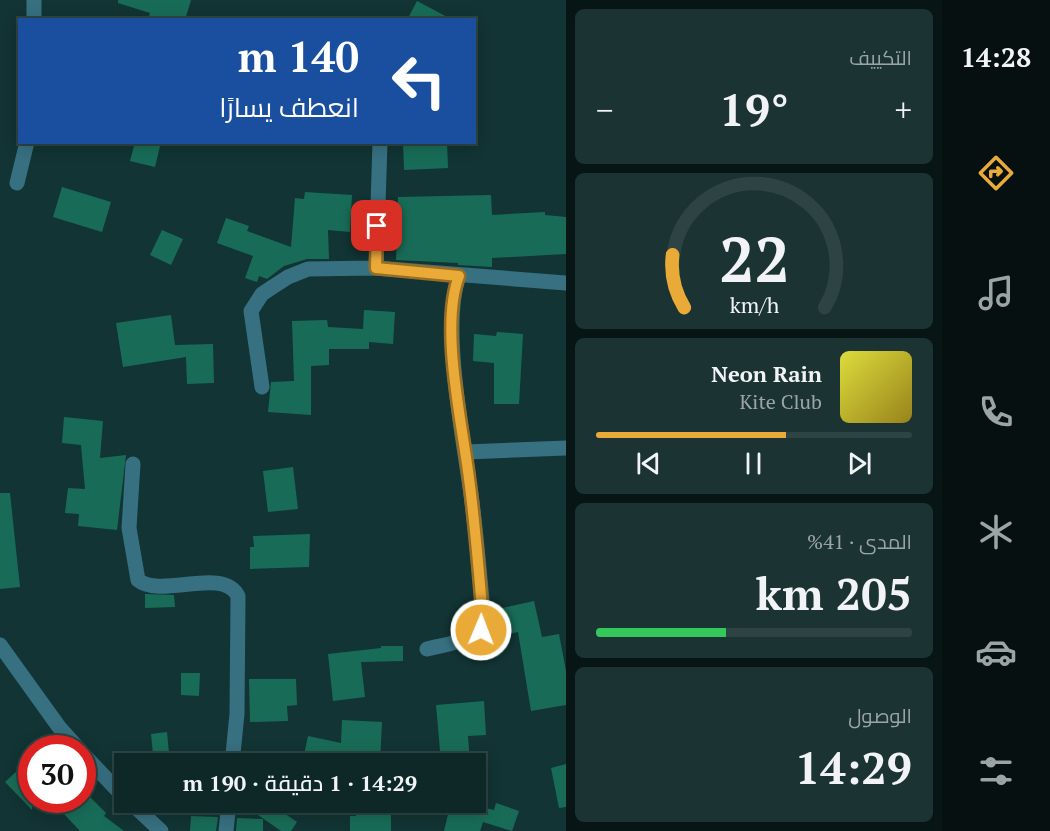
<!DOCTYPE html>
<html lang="ar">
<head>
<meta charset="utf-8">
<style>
	:root { --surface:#0e2727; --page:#1c3333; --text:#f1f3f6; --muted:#9ba5a7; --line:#2e4444; --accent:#eaaa38 }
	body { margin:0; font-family:"PT Serif",Cairo,serif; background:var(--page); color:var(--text); direction:rtl; height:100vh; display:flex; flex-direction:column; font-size:22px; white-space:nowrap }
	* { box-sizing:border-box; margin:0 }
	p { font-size:20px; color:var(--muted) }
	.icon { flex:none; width:33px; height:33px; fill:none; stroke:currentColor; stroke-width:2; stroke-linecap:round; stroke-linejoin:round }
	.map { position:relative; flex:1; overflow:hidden; direction:ltr }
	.details { display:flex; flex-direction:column; gap:9px; padding:9px; background:#081515; width:376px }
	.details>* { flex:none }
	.top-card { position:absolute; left:18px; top:18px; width:458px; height:126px; border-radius:0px; box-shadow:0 3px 15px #0003,0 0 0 2px var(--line); direction:rtl; background:#1a4fa0; color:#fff; overflow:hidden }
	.speed { position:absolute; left:18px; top:735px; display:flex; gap:12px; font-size:30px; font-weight:700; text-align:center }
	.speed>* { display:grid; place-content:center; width:78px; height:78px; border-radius:50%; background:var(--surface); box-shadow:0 3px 15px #0003,0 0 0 2px var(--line); line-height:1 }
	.speed .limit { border:9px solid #d22; background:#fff; color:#111 }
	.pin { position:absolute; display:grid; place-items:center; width:51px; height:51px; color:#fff; margin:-26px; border-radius:12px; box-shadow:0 3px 9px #0006 }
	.me { position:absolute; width:66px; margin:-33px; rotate:1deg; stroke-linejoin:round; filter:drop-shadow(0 0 4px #0008) }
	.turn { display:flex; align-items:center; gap:21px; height:126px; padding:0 18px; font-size:27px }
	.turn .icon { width:78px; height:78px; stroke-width:2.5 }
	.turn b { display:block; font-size:42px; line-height:51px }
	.big { font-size:45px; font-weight:600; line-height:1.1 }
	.details .widget { flex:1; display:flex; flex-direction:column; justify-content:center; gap:9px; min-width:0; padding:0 21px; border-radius:9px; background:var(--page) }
	.details .dial { align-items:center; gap:0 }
	.dial svg { height:156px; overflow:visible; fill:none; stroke:var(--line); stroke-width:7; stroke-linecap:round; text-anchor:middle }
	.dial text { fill:var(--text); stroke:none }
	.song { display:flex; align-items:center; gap:18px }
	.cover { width:72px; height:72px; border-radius:9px; background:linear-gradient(135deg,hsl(60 70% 55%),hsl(50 70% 35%)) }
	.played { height:6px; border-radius:3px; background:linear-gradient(90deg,var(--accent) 60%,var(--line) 60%) }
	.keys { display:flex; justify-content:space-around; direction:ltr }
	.heat { display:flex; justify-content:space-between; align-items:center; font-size:33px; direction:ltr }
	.charge { height:9px; border-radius:4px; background:linear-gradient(90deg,#34c759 41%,var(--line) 0) }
	.trip { position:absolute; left:114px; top:753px; width:372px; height:60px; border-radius:0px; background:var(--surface); box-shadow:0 3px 15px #0003,0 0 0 2px var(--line); font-weight:600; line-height:60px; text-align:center; direction:rtl }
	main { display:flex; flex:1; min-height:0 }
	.tabs { display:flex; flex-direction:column; width:108px; justify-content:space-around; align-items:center; background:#061010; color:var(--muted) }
	.tabs .icon { width:42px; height:42px }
	.tabs .current { color:var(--accent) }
	.tabs b { font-size:27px; color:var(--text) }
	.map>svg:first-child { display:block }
</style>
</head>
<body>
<main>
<nav class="tabs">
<b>14:28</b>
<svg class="icon current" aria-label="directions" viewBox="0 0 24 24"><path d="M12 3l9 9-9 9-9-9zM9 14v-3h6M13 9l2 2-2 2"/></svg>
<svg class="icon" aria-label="music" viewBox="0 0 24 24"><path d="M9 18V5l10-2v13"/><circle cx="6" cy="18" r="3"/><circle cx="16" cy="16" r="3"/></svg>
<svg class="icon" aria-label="phone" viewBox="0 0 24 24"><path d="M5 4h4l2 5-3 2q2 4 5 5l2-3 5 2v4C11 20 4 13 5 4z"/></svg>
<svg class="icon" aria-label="climate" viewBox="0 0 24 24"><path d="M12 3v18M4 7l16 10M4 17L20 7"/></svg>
<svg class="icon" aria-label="car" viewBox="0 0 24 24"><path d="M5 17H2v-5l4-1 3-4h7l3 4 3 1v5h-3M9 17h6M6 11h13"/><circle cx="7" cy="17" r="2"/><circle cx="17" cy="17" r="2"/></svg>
<svg class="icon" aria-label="filters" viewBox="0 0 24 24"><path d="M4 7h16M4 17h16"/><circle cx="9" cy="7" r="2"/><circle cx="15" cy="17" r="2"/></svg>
</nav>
<section class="details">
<div class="widget"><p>التكييف</p>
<div class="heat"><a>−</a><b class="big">19°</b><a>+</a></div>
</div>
<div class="widget dial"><svg viewBox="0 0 100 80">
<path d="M14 69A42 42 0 1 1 86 69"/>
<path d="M14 69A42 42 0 0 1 8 42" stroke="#eaaa38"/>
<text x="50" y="56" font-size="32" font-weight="700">22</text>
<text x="50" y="72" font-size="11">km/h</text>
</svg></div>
<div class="widget">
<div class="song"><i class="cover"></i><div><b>Neon Rain</b><p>Kite Club</p></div></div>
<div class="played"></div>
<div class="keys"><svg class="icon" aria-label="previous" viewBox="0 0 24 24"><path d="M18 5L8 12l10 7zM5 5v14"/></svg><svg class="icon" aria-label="pause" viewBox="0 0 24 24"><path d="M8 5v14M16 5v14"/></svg><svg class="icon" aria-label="next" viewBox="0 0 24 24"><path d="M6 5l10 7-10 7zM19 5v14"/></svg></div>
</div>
<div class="widget"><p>المدى · 41%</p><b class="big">205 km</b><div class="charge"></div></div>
<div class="widget"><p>الوصول</p><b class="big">14:29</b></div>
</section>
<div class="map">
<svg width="566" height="831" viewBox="0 0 566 831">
	<rect width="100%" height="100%" fill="#123434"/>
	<path fill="#186c57" d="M118 0H191L185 20H148L150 13 118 3Z
		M417 1 453 20H407Z
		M135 142H161L155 167 130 161Z
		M403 142H447L448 168 404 170Z
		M62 187 111 202 102 232 53 217Z
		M305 192 352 195 350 232 328 230 329 259H307L284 266 267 279 259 276 257 282 245 278 253 256 217 243 226 218 249 226 247 231 291 247 295 198 304 199Z
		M491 195 492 215 545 212V215L566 217V254L492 258V267L458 265V263L396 260 398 197Z
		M162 230 183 239 171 265 150 255Z
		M364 310 395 312 393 344 369 342V349H329V365L311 366V415L268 412 271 382 294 381 292 321 327 320 328 327 363 329Z
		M171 315 175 345 213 344 214 383 187 384 186 357 123 367 116 323Z
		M497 332 523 334 519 404H494V363L473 361 474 334 496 336Z
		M64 417 103 421 100 458 126 455 117 530 78 526 79 514 65 513 68 488 85 489 81 445 62 443Z
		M293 467 298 509 268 512 263 471Z
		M0 493H10L20 587 0 589Z
		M310 534 309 567 250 569V547H254L253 536Z
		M145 594 174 595 175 607 145 608Z
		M534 601 542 637 559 634 566 671V705L531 711 518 632 497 637 493 610Z
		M381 646H403V661L361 662 365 697 333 701 328 654 381 648Z
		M181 673H200L199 696 181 695Z
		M249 679H296L297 705 287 706 288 721 250 722Z
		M484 701 486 735 468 736 470 764H411V752L440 751 436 705Z
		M342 720 382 722 380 764H302L308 736 341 743Z
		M167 732 170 764H154L151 734Z
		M32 757V810L5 782Z
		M566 764V807L559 808 551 768Z
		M82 789 106 813 104 816 124 831H80L63 813 77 800H82Z
		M239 802H268L297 822 291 831H281Z
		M356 802H391V831H350V816H356Z
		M447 802H460L494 810 496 803 519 811 512 831 483 822 480 831H444L449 810 445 809Z
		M191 816 218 817 216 831H190Z
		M237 818 263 819V831H236Z"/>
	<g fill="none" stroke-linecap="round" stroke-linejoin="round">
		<path stroke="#377081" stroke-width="15" d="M34 20V0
			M17 183 27 142
			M376 268 380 142
			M262 387 251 311 262 294 271 288 288 277 308 269 376 268 566 283
			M466 452 566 448
			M133 464 129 528 138 580C161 599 223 566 238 596L237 714 232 764
			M0 645 59 727 78 748
			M427 649C446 644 478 642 484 620 480 581 477 541 472 502 465 446 440 327 459 276
			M82 753 124 797
			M130 802 161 831
			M226 831 229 802"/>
	</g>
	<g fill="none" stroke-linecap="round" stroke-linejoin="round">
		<defs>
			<path id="route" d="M377 226 376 268 459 276C440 325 461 418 468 471 475 521 479 571 483 621L481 630"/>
		</defs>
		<use href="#route" stroke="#986e24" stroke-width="15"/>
		<use href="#route" stroke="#eaaa38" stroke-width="10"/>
	</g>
</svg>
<div class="speed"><div class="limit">30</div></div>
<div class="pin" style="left:377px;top:226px;background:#d93025"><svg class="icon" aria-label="arrive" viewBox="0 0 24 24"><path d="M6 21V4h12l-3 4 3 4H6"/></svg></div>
<svg class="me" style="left:481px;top:630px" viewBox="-20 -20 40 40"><circle r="17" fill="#eaaa38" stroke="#fff" stroke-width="3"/><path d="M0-11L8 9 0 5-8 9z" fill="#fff"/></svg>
<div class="trip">14:29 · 1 دقيقة · 190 m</div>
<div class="top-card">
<div class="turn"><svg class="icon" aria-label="left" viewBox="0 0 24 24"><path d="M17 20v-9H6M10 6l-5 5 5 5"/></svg><div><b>140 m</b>انعطف يسارًا</div></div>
</div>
</div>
</main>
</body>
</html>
